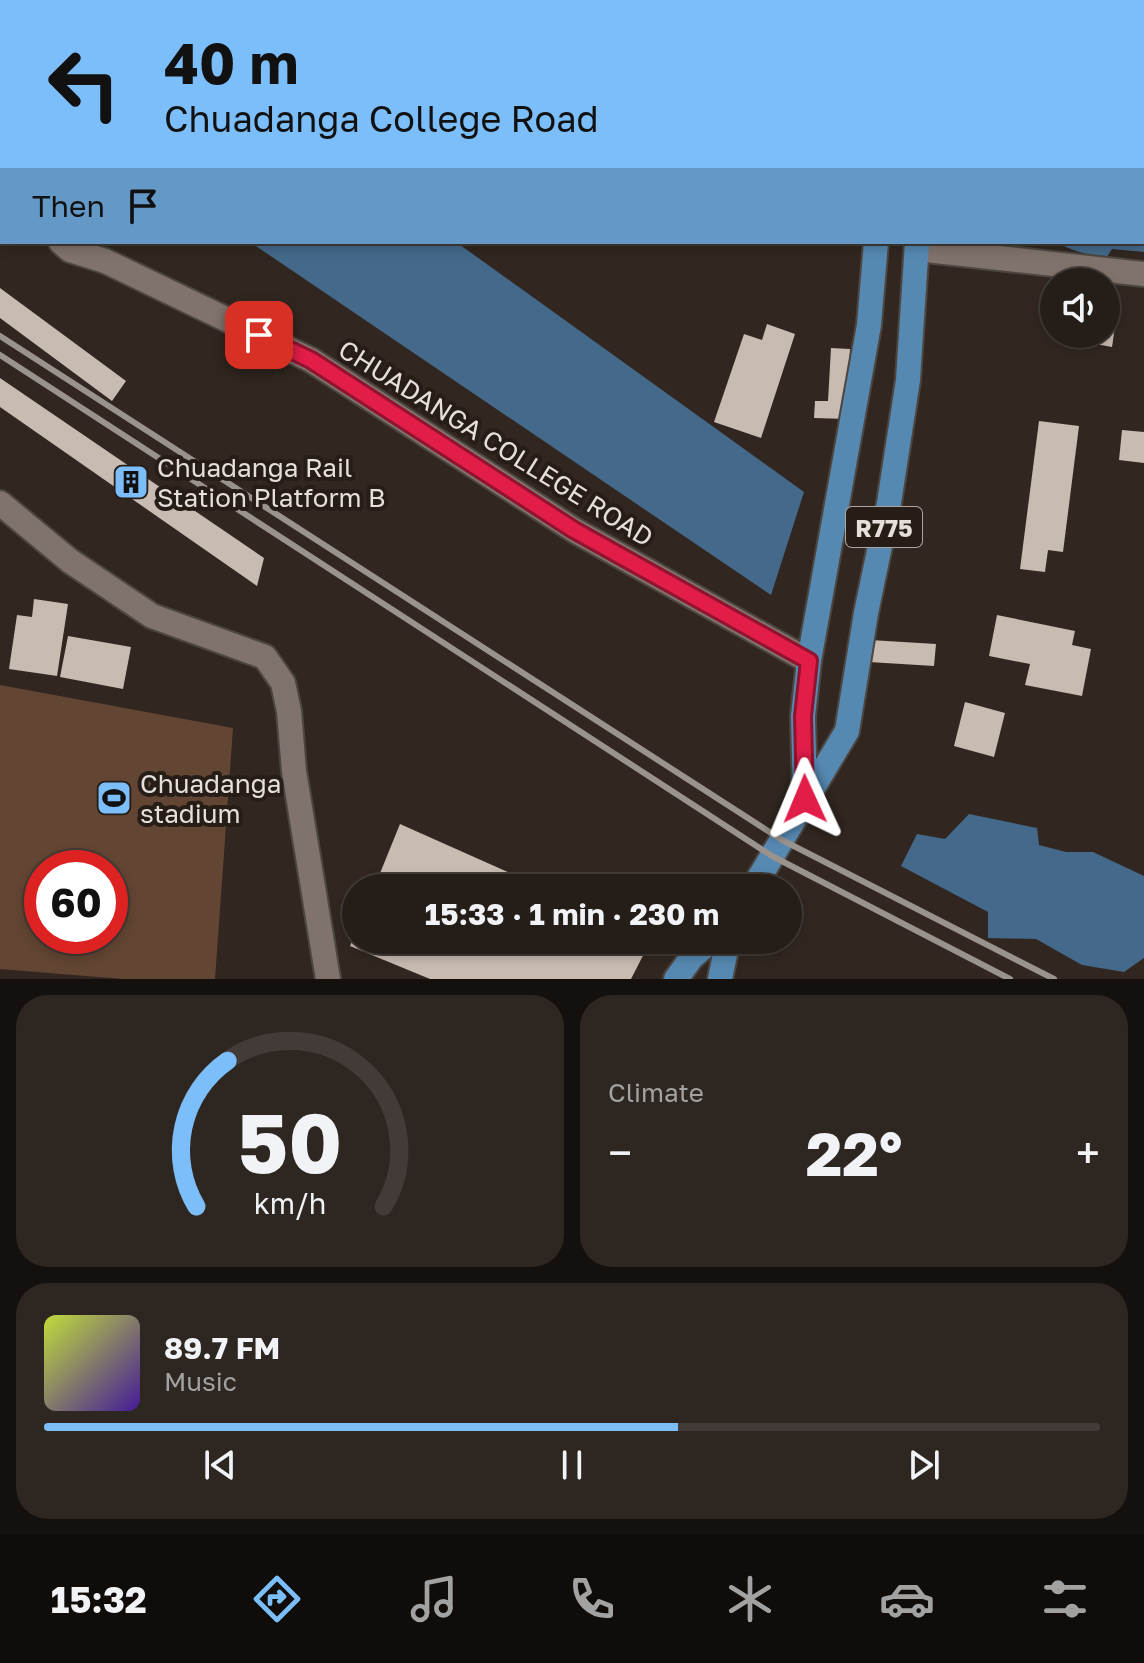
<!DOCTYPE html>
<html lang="en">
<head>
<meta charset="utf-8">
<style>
	:root { --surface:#251d18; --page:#2d2621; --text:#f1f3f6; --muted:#a3a2a2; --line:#423b37; --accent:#7cbef9 }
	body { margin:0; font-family:"Golos Text",sans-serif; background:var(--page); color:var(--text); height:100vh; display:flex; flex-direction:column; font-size:30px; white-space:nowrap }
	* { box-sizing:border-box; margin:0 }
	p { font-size:26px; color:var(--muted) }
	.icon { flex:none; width:44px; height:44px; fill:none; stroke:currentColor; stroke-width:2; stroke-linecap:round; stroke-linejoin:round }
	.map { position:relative; height:979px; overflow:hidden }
	.drawer { display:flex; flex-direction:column; gap:16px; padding:16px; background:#14100d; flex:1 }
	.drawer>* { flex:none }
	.banner { position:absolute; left:0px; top:0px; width:1144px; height:244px; box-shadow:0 4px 12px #0003,0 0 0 2px var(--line); background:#7cbef9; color:#111; overflow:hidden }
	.buttons { position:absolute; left:1040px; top:268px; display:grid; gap:16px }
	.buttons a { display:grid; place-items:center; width:80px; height:80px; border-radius:50%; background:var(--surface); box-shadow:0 4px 12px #0003,0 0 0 2px var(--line); font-size:40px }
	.speed { position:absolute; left:24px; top:850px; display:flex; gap:16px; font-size:40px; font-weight:700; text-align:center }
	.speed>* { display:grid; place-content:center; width:104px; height:104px; border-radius:50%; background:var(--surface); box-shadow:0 4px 12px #0003,0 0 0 2px var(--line); line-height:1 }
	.speed .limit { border:12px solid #d22; background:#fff; color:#111 }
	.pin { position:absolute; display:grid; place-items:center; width:68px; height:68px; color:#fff; margin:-34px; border-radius:16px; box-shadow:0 4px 12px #0006 }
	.me { position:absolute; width:88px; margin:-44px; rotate:359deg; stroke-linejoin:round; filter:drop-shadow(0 0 6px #0008) }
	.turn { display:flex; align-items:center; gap:28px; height:168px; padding:0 32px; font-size:36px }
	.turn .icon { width:104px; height:104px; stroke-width:2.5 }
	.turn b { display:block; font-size:56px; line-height:68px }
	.then { display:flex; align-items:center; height:76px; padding:0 32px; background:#0003; gap:16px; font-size:30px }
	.big { font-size:60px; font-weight:700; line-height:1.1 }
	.drawer .tile { flex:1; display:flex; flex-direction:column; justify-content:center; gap:12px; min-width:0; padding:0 28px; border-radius:32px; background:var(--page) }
	.drawer .dial { align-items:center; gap:0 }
	.dial svg { height:208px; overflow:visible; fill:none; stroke:var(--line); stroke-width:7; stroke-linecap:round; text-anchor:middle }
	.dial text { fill:var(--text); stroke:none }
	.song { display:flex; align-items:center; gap:24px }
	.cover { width:96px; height:96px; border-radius:12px; background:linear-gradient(135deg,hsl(70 70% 55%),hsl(260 70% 35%)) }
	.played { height:8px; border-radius:4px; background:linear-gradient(90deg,var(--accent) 60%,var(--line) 60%) }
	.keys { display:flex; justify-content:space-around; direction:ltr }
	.heat { display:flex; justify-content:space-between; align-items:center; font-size:44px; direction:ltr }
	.drawer .tiles { flex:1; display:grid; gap:16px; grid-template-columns:1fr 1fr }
	.tile:last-child { grid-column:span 2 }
	.trip { position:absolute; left:342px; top:874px; width:460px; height:80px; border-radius:40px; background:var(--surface); box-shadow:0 4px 12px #0003,0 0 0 2px var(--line); font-weight:700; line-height:80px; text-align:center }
	.tabs { display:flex; height:128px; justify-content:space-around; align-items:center; background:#0f0c0a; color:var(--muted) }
	.tabs .icon { width:56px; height:56px }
	.tabs .current { color:var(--accent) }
	.tabs b { font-size:36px; color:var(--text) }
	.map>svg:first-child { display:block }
</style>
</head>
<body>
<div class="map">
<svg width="1144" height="979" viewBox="0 0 1144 979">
	<rect width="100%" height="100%" fill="#312720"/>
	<path fill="#624532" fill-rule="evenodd" d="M0 685 233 728 215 979H123L0 969ZM42 868H110V936H42Z"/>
	<path fill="#44698a" d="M1026 0H1144V252L1112 249 1105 260C1089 253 1071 252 1058 242H1142V2Z
		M250 242H456L804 492 771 595Z
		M969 814 1037 828 1039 845 1066 852H1093L1144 876V958L1124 972 1082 965 1036 939 988 938V912L901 866 917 834 945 839Z"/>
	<path fill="#c8bbb2" d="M0 288 126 381 112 401 0 318Z
		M1106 298 1119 300 1112 347 1079 341 1080 334H1106Z
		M767 324 795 334 761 438 714 422 744 334 762 340Z
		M831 348 850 349 847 419 814 418 815 401H828Z
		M0 378 264 558 257 586 0 407Z
		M1039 421 1079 426 1063 552 1048 550 1045 572 1020 569Z
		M1122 430 1144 432V463L1119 460Z
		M34 599 68 604 57 676 9 669 17 615 32 617Z
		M997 615 1075 631 1072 645 1091 649 1082 696 1025 685 1030 664 989 656Z
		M68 636 131 647 123 689 60 677Z
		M870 640 936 644 934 666 869 662Z
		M965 702 1005 713 994 757 954 746Z
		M400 824 544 888H374Z
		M356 932V940H651L631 979H430L350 946Z"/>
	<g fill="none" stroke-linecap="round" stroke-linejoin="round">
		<defs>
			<path id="minor" d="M11 0V2
				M0 67H2
				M61 242 70 250 105 261 311 360 574 530 809 661
				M917 249 1144 274
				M0 503 70 561 152 616 265 657 283 683 289 711 294 771 328 979"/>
			<path id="primary" d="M900 2V0
				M939 2V0
				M805 799 803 716 809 661 869 325 876 242
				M753 888 847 731 866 613 889 503 908 380 917 242
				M676 979 692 957 712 940
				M720 979 728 940"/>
		</defs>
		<use href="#minor" stroke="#4d4640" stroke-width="28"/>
		<use href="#primary" stroke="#4d4640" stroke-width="28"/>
		<use href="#minor" stroke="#7f736b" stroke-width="24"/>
		<use href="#primary" stroke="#5689b2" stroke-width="24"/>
		<path stroke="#9a928d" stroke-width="6" d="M0 336 782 840 1054 979
			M0 355 772 856 1010 979"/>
	</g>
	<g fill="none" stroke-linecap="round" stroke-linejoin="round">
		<defs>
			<path id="route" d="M259 335 311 360 574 530 809 661 803 716 805 799"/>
		</defs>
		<use href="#route" stroke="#92132f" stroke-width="20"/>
		<use href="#route" stroke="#e11d48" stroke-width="14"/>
	</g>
	<defs>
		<symbol id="building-square" viewBox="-11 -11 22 22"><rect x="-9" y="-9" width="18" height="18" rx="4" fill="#7cbef9" stroke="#271d17"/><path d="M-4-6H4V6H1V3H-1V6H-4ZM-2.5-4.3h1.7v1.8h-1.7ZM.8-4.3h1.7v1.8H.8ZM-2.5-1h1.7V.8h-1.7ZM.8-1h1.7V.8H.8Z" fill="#111"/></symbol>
		<symbol id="stadium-square" viewBox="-11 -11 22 22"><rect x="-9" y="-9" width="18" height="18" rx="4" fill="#7cbef9" stroke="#271d17"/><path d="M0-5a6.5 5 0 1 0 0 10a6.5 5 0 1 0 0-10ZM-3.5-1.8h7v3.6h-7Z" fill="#111"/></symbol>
	</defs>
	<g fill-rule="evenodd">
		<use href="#building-square" x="111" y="462" width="40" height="40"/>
		<use href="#stadium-square" x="94" y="778" width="40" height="40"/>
	</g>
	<g text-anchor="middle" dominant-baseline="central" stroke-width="8" stroke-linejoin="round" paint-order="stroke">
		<rect fill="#271d17" stroke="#aca4a0" stroke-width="2" x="846" y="507" width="76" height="40" rx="6"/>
		<g font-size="24" font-weight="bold" fill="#e5deda">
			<text x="884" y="527">R775</text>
		</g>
		<g font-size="26" fill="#e5deda" stroke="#271d17">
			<text transform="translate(496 443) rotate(32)">CHUADANGA COLLEGE ROAD</text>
		</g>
		<g font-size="26" fill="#e5deda" stroke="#271d17" text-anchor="start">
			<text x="157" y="467">Chuadanga Rail<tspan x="157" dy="30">Station Platform B</tspan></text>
			<text x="140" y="783">Chuadanga<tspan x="140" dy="30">stadium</tspan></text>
		</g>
	</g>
</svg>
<div class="buttons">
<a><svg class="icon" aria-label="sound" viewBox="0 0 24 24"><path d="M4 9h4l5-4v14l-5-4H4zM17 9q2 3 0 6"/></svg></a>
</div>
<div class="speed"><div class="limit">60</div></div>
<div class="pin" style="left:259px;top:335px;background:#d93025"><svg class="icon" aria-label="arrive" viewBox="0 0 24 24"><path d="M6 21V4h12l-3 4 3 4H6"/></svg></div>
<svg class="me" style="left:805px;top:799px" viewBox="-20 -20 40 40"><path d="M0-17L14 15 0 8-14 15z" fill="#e11d48" stroke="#fff" stroke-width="4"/></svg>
<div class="trip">15:33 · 1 min · 230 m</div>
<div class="banner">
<div class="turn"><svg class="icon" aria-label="left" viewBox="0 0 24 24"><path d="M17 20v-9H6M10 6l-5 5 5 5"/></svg><div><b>40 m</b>Chuadanga College Road</div></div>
<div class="then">Then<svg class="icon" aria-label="arrive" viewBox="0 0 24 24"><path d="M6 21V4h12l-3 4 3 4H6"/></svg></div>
</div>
</div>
<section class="drawer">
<div class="tiles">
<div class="tile dial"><svg viewBox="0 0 100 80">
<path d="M14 69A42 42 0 1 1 86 69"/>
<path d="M14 69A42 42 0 0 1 26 13" stroke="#7cbef9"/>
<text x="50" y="56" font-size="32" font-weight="700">50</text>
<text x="50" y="72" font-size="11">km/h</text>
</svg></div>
<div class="tile"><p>Climate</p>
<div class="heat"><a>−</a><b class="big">22°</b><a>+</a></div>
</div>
<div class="tile">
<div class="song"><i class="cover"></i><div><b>89.7 FM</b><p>Music</p></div></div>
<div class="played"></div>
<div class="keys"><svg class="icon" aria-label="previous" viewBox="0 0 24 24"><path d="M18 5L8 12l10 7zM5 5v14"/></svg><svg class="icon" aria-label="pause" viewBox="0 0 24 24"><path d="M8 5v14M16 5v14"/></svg><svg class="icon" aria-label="next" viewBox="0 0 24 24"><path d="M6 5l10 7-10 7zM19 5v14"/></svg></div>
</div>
</div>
</section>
<nav class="tabs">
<b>15:32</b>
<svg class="icon current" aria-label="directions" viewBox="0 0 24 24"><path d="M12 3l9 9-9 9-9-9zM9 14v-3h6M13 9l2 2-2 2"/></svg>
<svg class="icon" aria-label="music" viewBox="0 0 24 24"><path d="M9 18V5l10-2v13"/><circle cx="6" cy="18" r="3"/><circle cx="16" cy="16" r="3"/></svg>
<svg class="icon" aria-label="phone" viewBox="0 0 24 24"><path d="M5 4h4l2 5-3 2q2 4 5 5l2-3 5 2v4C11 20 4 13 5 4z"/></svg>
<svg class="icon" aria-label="climate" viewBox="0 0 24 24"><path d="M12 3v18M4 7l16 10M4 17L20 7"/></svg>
<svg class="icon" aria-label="car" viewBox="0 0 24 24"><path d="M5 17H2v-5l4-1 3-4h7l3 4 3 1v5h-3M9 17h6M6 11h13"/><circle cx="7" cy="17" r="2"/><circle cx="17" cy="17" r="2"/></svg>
<svg class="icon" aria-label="filters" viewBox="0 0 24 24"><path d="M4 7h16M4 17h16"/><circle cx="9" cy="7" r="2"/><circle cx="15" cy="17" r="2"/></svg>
</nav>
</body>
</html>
